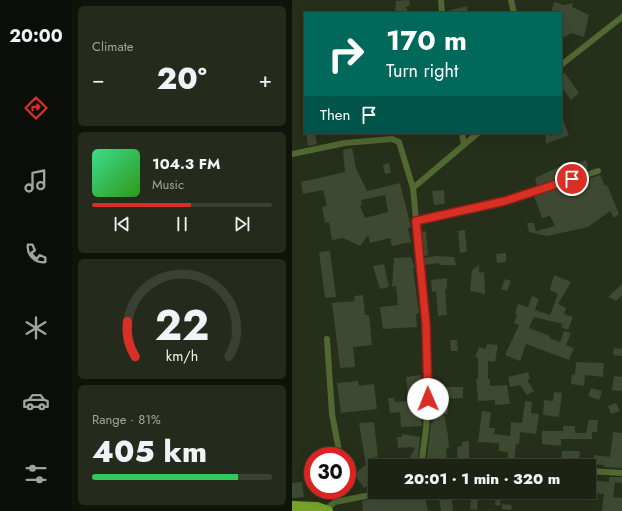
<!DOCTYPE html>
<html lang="en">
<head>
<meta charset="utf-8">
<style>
	:root { --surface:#1c2313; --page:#252b1c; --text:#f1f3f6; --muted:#a0a4a0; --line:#3a4033; --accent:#d93025 }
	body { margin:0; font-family:Jost,sans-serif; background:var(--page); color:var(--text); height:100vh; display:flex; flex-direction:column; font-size:15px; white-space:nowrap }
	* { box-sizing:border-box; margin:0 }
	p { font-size:13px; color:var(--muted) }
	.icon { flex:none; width:22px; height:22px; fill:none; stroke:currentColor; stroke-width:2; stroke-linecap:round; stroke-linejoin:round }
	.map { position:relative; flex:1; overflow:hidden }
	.panel { display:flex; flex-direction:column; gap:6px; padding:6px; background:#0f130a; width:220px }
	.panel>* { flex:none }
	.hud { position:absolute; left:12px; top:12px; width:258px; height:122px; border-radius:0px; box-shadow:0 4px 16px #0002,0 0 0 1px var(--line); background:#00695c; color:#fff; overflow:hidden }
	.speed { position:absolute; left:12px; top:447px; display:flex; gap:8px; font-size:20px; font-weight:700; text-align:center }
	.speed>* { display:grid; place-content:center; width:52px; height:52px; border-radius:50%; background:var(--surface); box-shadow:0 4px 16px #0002,0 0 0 1px var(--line); line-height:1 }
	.speed .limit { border:6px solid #d22; background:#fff; color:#111 }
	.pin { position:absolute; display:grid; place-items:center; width:34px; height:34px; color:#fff; margin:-17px; border:2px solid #fff; border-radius:50%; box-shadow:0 1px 4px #0007 }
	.me { position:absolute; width:44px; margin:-22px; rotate:359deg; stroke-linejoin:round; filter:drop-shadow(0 0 3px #0008) }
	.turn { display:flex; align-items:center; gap:14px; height:84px; padding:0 16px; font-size:18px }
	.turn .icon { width:52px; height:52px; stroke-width:2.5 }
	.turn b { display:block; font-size:28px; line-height:34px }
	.then { display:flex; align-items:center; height:38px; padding:0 16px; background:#0003; gap:8px; font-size:15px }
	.big { font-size:30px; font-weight:800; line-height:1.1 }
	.panel .tile { flex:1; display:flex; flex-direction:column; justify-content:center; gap:6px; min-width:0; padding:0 14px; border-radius:6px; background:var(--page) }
	.panel .dial { align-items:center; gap:0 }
	.dial svg { height:104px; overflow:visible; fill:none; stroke:var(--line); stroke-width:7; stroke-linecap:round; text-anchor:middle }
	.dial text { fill:var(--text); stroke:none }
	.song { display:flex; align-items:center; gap:12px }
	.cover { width:48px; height:48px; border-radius:6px; background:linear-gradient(135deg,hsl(150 70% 55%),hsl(110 70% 35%)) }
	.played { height:4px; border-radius:2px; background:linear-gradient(90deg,var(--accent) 55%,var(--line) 55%) }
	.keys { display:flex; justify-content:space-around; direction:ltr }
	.heat { display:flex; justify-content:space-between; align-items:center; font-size:22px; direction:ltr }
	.charge { height:6px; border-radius:3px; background:linear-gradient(90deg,#34c759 81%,var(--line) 0) }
	.trip { position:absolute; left:76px; top:459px; width:228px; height:40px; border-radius:0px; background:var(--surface); box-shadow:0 4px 16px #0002,0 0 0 1px var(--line); font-weight:800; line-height:40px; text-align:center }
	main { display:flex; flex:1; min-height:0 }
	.tabs { display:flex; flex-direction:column; width:72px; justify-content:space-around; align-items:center; background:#0b0e08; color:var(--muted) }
	.tabs .icon { width:28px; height:28px }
	.tabs .current { color:var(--accent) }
	.tabs b { font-size:18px; color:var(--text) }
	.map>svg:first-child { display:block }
</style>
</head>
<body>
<main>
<nav class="tabs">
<b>20:00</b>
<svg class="icon current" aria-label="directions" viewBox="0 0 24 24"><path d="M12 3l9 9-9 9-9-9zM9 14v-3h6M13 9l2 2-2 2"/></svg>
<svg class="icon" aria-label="music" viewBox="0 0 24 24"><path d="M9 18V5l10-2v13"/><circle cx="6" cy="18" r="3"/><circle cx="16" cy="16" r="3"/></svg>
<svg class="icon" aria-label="phone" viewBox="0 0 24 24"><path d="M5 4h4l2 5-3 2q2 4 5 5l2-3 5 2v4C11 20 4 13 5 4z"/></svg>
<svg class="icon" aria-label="climate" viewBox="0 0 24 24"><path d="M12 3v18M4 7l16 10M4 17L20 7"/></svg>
<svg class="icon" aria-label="car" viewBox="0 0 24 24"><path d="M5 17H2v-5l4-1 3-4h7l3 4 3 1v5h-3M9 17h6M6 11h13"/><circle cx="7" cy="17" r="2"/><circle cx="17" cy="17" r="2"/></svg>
<svg class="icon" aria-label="filters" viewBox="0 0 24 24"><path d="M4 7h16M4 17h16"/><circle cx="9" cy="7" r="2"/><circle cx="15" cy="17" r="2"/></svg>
</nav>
<section class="panel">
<div class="tile"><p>Climate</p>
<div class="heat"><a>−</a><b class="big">20°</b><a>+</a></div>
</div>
<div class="tile">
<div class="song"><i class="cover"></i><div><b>104.3 FM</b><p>Music</p></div></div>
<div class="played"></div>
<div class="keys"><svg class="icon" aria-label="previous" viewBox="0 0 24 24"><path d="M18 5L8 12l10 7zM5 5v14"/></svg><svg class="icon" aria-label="pause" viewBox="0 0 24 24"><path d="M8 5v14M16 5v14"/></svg><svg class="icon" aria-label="next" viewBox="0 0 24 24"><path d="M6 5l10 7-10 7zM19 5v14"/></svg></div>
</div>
<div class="tile dial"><svg viewBox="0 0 100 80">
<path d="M14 69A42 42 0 1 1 86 69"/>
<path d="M14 69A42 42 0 0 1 8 42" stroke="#d93025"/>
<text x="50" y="56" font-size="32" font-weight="700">22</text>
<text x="50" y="72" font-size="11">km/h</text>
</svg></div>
<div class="tile"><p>Range · 81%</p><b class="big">405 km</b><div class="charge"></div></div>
</section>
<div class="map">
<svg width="330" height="511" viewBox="0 0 330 511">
	<rect width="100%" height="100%" fill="#252f19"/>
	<path fill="#3e4932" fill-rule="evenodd" d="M117 0 118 6H114L116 13H103L104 1Z
		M262 2 272 5 281 3 280 7 297 15 292 37 279 33 273 37 269 36V13H259Z
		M175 6 176 13H155V11Z
		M273 73 287 93 279 100 269 86V75Z
		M270 118 277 135 254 144 253 133H257L258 136 269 133Z
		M14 133H23L25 144 16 146Z
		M60 148 64 168 75 191 108 183 119 227 116 228 119 242 100 246 98 238 78 243 76 235 68 246 51 238 40 240 37 222 33 223 30 207 35 206 31 190 11 194 9 182 53 172 51 150ZM93 195 96 212 73 218 68 206 70 205 69 200Z
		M294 160 296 169 245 186 243 178 280 161 281 166Z
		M97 163 99 173 93 174 91 165Z
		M308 175 313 186 315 185 327 214 322 218 318 211 296 227 255 236 237 232 235 223H242L244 231 263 226 258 216 250 218 242 196 274 186 277 193 292 188 289 181Z
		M152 190 153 204 142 205 140 191Z
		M173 230 175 252 168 253 166 231Z
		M134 231 136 255 132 256 130 232Z
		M38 251 44 297 33 298 27 252Z
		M214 253V262L205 263 204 254Z
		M143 256 162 257 164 265H148L147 263 133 265 132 258Z
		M119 257 123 268H121L127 313 124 314 125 327 91 329 88 307 106 305 104 286 100 287 102 258Z
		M92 264 97 287 88 289 81 266Z
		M187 265V273L192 272 193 294 178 291 180 270Z
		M262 275 279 282 266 304 274 308 272 314 281 317 276 330 269 327 271 324 242 317 237 328 258 336 257 338 268 342 272 331 279 333 274 345 282 348 277 360 234 344 228 361 213 355 227 325 222 323 225 314 223 313 226 304 236 307 240 296 247 299 243 310 258 315 266 294 258 290Z
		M155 278V289H153L155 315 146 316 144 291 140 292 139 280Z
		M213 279 219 281 215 291 209 289Z
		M330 284V295L324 301 316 297Z
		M71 295 73 315H77L80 345 61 347 63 367 48 368 40 303 63 301 62 296Z
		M158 340H165L166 351H159Z
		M195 344 206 345 203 362 196 361V379H198V386L215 385 218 404 203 405V400L186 401 184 379H186V358L183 357 187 347 194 349Z
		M322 348 330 349V356L321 355Z
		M284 362 312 363 311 377 293 375 292 386 279 384 280 374 283 375Z
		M236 372 238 379 235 380 242 391 235 395 228 385 218 387 216 377Z
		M129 375 131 399 124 400 125 411H128L130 426 109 427 108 412 98 413 96 398H102L103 402 117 401 114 377Z
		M322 376 330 377V391L320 390Z
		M66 381 67 386 82 384 85 409 49 413 45 383Z
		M147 387H171V398L155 399 156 414H152L156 436 157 448 154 449 155 464 147 465 146 462 135 463V457L139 423H141L140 407 150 406Z
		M299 388 310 391 307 400 296 396Z
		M262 392 270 393 267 417 251 415 252 400 261 401Z
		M233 401 240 402 239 413 247 414 244 434 228 432 227 444H224L222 465 215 464 216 452 207 451V443L186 442 190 411 199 412 197 428H203L202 434 218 436 219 422 230 423Z
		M324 403 328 411 319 414 316 406Z
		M297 420H306L305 432H300V439H269V446L250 444V431H271V426H283V433H294Z
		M82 422 86 457H81L87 466H83V480L72 488 62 474 74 465 67 423Z
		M321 432 330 433V468L312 467V465L301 464 302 455 318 457Z
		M110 434 128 437 126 457 121 466H112L123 449 120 447 106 448 105 437H110Z
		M177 441V466H166L165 447 170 446V442Z
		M270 451H288L286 466H269Z
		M317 477H330V483L323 482 321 497 330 498V511H310L312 494 297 493V480L317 482Z
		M10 482 12 497 0 498V483Z
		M118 492H132L136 511H71L70 501Z
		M146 492H159L161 511H149Z
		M204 492H210L208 506 203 505Z
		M179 499 186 500 185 510 178 509Z
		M210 504 220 505 219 510 210 509Z"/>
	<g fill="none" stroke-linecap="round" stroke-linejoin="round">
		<path stroke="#516833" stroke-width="6" d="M149 0 150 13
			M219 0 222 13
			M269 65 330 17
			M170 133 172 145
			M0 154 53 143 100 139 107 142 121 188 134 324 136 399 134 429 130 459 126 466
			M121 188 186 133
			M124 221 213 201 306 171
			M35 339 40 414 48 456
			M297 471 330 473
			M43 502 45 490
			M34 509 43 502 93 492"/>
		<path stroke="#75a329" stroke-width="10" d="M0 506 25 507 36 511"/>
	</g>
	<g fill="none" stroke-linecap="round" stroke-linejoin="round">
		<defs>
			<path id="route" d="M136 399 134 324 124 221 213 201 280 179"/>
		</defs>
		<use href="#route" stroke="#8d1f18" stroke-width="10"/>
		<use href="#route" stroke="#d93025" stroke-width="7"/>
	</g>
</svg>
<div class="speed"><div class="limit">30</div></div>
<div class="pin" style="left:280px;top:179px;background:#d93025"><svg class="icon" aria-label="arrive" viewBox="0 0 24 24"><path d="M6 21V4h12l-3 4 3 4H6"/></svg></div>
<svg class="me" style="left:136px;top:399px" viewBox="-20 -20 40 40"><circle r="19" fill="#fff"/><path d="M0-13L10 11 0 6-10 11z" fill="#d93025"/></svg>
<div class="trip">20:01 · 1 min · 320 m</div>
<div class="hud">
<div class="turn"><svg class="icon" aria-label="right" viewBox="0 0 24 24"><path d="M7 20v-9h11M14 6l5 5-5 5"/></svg><div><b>170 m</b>Turn right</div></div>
<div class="then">Then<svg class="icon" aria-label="arrive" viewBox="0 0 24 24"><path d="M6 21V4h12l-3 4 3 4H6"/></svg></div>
</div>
</div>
</main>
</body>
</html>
